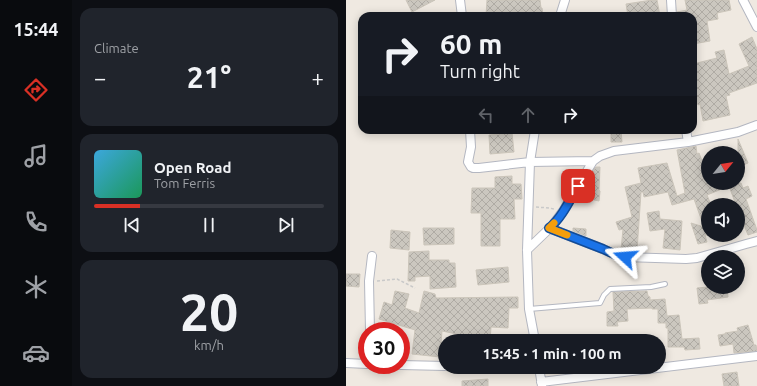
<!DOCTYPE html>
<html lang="en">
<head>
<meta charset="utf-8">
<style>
	:root { --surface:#171b24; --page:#20242c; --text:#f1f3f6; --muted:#9ea1a6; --line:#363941; --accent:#d93025 }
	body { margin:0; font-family:Ubuntu,sans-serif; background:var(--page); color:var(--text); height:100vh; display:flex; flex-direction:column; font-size:15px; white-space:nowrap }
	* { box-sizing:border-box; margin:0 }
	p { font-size:13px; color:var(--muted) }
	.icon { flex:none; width:22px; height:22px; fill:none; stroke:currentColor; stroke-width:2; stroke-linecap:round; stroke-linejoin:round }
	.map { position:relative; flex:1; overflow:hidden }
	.panel { display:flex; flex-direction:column; gap:8px; padding:8px; background:#0d0f14; width:274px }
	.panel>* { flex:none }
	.hud { position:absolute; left:12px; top:12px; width:339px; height:122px; border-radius:12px; box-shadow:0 2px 10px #0003; background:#171b24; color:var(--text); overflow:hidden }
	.needle { width:26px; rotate:60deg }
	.controls { position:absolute; left:355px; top:146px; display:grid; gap:8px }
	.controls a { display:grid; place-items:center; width:44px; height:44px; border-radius:50%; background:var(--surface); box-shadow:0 2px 10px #0003; font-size:20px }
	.speed { position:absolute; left:12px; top:322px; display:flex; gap:8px; font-size:20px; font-weight:700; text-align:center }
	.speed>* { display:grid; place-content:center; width:52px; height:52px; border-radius:50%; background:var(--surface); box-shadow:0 2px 10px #0003; line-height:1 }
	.speed .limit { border:6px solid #d22; background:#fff; color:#111 }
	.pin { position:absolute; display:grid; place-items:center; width:34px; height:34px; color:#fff; margin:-17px; border-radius:8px; box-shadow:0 2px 6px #0006 }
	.me { position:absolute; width:44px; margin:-22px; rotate:289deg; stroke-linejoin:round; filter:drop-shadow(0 0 3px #0008) }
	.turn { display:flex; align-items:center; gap:14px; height:84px; padding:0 16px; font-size:18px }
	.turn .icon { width:52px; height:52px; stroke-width:2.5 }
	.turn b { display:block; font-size:28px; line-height:34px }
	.lanes { display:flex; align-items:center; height:38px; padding:0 16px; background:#0003; justify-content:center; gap:20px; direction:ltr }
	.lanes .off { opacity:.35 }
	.big { font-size:30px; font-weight:600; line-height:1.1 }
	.panel .tile { flex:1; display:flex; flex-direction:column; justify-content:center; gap:6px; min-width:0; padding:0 14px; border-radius:12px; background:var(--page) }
	.panel .dial { align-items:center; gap:0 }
	.dial b { font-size:52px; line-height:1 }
	.song { display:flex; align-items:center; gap:12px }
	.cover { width:48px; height:48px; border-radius:6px; background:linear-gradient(135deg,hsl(200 70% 55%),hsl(150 70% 35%)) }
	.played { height:4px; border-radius:2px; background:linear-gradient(90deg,var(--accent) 20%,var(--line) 20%) }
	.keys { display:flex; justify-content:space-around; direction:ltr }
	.heat { display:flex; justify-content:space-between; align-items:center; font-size:22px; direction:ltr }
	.trip { position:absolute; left:92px; top:334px; width:228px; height:40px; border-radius:20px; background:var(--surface); box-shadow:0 2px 10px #0003; font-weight:600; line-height:40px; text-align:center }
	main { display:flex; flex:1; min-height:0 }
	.tab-bar { display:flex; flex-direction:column; width:72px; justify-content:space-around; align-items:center; background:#090b0e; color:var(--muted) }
	.tab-bar .icon { width:28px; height:28px }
	.tab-bar .on { color:var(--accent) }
	.tab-bar b { font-size:18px; color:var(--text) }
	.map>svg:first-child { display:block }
</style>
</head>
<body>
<main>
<nav class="tab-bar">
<b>15:44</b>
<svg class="icon on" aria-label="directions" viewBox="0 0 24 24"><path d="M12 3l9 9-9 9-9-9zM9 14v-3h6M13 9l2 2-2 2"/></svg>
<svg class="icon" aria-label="music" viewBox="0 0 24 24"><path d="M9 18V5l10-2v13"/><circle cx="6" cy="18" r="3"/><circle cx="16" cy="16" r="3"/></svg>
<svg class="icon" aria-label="phone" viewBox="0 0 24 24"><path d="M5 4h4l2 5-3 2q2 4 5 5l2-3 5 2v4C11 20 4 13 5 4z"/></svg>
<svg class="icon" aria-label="climate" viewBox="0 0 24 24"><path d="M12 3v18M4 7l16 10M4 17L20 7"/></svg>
<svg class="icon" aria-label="car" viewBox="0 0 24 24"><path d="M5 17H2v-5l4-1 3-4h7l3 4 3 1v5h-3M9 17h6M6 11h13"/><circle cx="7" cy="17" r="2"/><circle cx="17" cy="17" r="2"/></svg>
</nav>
<section class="panel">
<div class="tile"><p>Climate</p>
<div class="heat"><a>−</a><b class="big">21°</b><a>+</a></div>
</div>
<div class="tile">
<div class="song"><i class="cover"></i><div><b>Open Road</b><p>Tom Ferris</p></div></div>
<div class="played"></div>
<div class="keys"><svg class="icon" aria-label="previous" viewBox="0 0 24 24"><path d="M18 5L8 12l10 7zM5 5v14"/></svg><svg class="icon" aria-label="pause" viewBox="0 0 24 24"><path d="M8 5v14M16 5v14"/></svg><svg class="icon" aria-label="next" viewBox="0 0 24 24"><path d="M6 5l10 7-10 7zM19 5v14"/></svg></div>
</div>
<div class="tile dial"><b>20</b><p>km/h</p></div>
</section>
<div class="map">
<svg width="411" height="386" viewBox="0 0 411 386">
	<defs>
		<pattern id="building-cross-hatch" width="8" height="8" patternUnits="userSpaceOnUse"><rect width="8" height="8" fill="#cbc7bf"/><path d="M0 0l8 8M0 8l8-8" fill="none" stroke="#afaba4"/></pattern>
	</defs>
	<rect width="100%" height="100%" fill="#efe9e1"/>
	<path fill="url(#building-cross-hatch)" stroke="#cbc5ba" d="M60 0H89L66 12Z
		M141 0H194L195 8H196L197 16H140Z
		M306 0H311L314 16H282L280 4Z
		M339 0H383L385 10 371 13 372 19 361 21 364 41 347 44V16H331V12L341 10Z
		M406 37 411 49V83L383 93 384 95 380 96 384 115 357 121 354 104 352 105 347 88V64L371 58 369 52 378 50 383 74 403 66 393 44Z
		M265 130H275L276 142H265Z
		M166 133 168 152 144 154 143 135Z
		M392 139 402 163 392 167Z
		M350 146 351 154 353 153 362 176V183H395L397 188 402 186 406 196 400 199 411 230V232L402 235 392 210V205H390L383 186 361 195 365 205H362V235H359L361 242 352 244 345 223 358 227 348 199 326 205 322 192 298 197 297 192H295L291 251 275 250 277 229 273 230 270 222 286 217 279 187 295 183 292 168 321 163 331 196 339 193 331 150Z
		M250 167H254L253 190 254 191 253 201 244 199 246 186H244V184H240L244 177H247L248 169Z
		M166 176V184H175L176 199H168L169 219H154V246H135V213H125L126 188H149V177Z
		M313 211 314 219 336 221 334 250 317 248 319 229 304 231 301 213Z
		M77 228H108V244L78 245Z
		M227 228 240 229V236L227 231Z
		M45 230 64 232 63 250 44 248Z
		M83 251V260H103V263H109L110 287 84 289V276L69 277V281H62L63 252Z
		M162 267 163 282 132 285 130 270Z
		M0 274H14L13 287 0 286Z
		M362 287H381L382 297 361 300 362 303 353 304 351 288Z
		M49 291 63 294 59 308 73 313 78 291 89 294 90 298 172 297V308H163L162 328 145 327 144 341H111V334L96 331 94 357 66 354 69 330 33 319 38 302 46 305Z
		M301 291 302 296 304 297V300L319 299 321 316 333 315 336 339 353 338 354 349 339 350 338 347H322V328H320V323H312V309H306V308L281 309 282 321 271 322 272 326H261V312L268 311 267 292Z
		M402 325 408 345H410L411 351 388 353 387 344 374 346 372 335 379 334V333L392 331 391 328Z
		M391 372 393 386H378L376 374Z
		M142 379V386H116V381Z"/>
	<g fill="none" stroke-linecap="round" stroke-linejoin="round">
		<defs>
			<path id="lane" d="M183 309 254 303 258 295 264 289 305 287 319 284"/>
			<path id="street" d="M114 0 116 16
				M325 0 326 16
				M397 0 411 27
				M214 16 219 0
				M124 130 125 147 122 162 125 167 127 168H133L184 162 247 161
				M340 130 342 142
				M203 228 257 249 270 255 279 257 340 259 351 258 400 244 411 241
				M181 250 206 226 217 211 247 161 254 156 268 151 342 142 392 132 411 125
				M24 331 23 281 26 256
				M189 341 183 309 181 250 184 162 189 130
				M0 363 21 364
				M55 365 99 366
				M193 367 196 386
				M195 382 411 356"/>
		</defs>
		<use href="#lane" stroke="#b4b7c1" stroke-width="6"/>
		<use href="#street" stroke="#b4b7c1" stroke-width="10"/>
		<path stroke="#c9c9c9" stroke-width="1.5" stroke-dasharray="3 2" stroke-linecap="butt" d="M190 207 203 208 208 209
			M31 281 51 279 69 288"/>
		<use href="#lane" stroke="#fff" stroke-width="4"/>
		<use href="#street" stroke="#fff" stroke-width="8"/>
	</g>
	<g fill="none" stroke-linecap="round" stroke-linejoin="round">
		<defs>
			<path id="route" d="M232 186C224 200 215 219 203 228L257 249 270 255 279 257"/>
		</defs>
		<use href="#route" stroke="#114b97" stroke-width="10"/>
		<use href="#route" stroke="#1a73e8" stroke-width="7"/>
		<path stroke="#f59e0b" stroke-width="7" d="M208 223 203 228 221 235"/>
	</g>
</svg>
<div class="controls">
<a><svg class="needle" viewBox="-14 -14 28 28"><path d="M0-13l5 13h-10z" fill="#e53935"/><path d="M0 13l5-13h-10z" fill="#9ea1a6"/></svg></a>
<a><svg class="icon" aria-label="sound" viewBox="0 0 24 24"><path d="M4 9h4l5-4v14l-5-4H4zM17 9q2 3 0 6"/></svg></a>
<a><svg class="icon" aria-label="layers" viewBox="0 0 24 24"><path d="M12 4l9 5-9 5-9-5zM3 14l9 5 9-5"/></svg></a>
</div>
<div class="speed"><div class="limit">30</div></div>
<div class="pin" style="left:232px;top:186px;background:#d93025"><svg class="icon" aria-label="arrive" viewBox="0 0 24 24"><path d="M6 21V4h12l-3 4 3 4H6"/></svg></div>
<svg class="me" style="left:279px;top:257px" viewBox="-20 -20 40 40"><path d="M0-17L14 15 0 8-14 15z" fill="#1a73e8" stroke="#fff" stroke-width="4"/></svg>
<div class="trip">15:45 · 1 min · 100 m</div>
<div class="hud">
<div class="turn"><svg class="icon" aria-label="right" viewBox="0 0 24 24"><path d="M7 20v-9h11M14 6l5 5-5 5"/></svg><div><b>60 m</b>Turn right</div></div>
<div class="lanes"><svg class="icon off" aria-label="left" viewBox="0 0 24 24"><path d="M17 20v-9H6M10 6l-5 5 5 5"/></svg><svg class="icon off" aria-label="ahead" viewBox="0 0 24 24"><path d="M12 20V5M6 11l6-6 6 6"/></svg><svg class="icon" aria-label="right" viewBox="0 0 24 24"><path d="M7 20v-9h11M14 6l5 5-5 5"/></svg></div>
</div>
</div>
</main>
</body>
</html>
